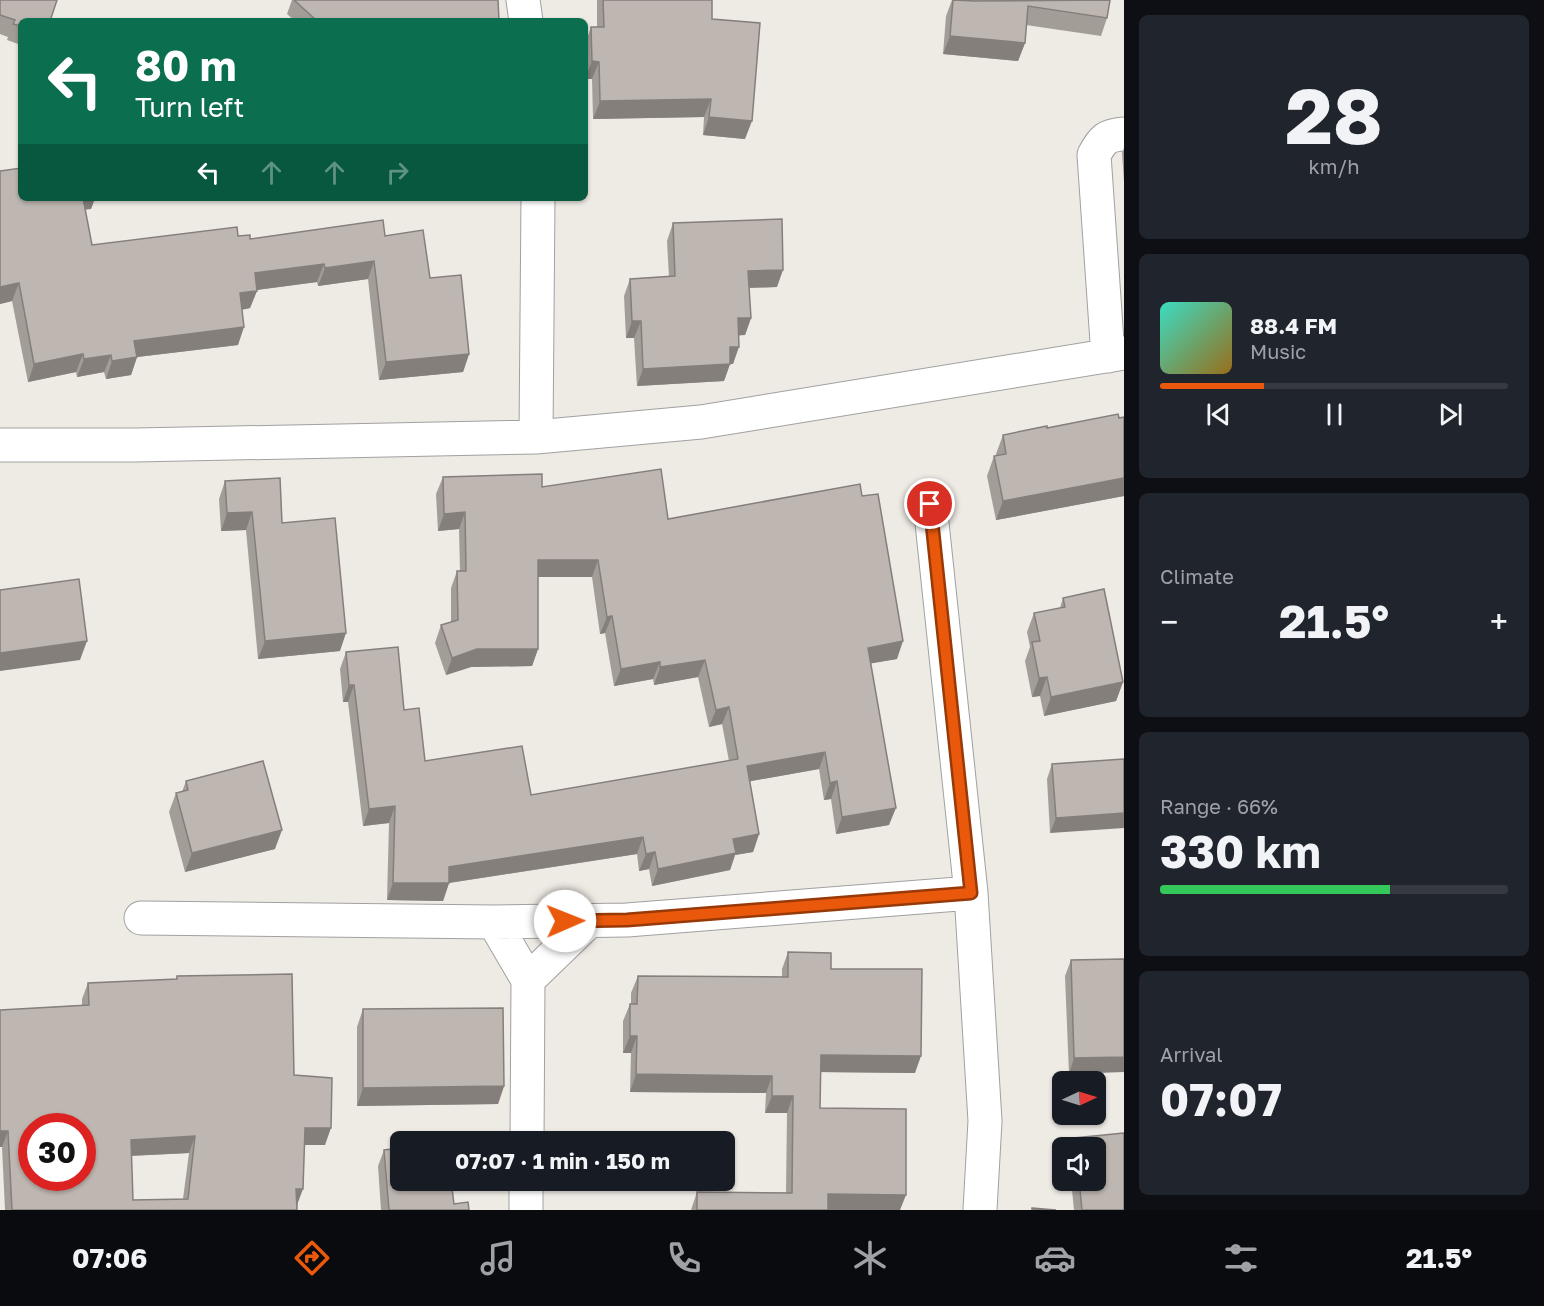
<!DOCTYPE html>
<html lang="en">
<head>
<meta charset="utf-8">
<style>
	:root { --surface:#171b24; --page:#20242c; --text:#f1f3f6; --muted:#9ea1a6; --line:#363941; --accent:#ea580c }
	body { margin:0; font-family:"Golos Text",sans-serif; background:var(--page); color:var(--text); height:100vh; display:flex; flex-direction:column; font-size:22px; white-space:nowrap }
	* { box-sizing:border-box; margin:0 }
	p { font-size:20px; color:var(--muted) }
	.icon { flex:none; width:33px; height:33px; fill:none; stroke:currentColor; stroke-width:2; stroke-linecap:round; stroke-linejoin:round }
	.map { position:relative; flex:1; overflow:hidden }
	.details { display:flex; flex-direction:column; gap:15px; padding:15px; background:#0d0f14; width:420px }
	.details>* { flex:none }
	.guide { position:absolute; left:18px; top:18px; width:570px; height:183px; border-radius:9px; box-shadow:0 2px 4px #0004; background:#0b6e4f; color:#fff; overflow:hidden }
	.needle { width:39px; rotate:86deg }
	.buttons { position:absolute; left:1052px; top:1071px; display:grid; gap:12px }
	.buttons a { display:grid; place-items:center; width:54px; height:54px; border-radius:9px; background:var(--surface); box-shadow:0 2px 4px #0004; font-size:30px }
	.speed { position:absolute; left:18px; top:1113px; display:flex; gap:12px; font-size:30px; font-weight:700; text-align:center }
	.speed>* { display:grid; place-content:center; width:78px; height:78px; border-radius:50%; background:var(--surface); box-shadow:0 2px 4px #0004; line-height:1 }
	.speed .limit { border:9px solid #d22; background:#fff; color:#111 }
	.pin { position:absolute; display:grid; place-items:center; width:51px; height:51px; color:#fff; margin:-26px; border:3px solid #fff; border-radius:50%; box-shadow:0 2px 6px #0007 }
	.me { position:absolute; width:66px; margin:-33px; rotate:89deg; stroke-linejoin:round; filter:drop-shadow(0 0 4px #0008) }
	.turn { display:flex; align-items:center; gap:21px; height:126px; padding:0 18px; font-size:27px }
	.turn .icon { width:78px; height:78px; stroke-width:2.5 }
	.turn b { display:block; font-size:42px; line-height:51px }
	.lanes { display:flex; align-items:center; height:57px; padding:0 18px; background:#0003; justify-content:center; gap:30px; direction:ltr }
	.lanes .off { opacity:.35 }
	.big { font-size:45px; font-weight:700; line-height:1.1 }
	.details .tile { flex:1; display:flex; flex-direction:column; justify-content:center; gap:9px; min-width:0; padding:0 21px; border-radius:9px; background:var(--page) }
	.details .dial { align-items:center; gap:0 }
	.dial b { font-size:78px; line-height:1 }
	.song { display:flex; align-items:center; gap:18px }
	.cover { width:72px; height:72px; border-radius:9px; background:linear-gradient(135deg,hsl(170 70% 55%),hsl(40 70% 35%)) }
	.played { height:6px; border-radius:3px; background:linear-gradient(90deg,var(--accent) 30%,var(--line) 30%) }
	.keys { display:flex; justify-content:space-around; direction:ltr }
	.heat { display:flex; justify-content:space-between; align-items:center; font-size:33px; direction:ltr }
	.charge { height:9px; border-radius:4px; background:linear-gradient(90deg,#34c759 66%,var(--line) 0) }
	.trip { position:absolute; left:390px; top:1131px; width:345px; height:60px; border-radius:9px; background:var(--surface); box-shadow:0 2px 4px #0004; font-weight:700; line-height:60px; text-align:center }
	.tabs { display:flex; height:96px; justify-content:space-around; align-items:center; background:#090b0e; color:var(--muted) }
	.tabs .icon { width:42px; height:42px }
	.tabs .selected { color:var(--accent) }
	.tabs b { font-size:27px; color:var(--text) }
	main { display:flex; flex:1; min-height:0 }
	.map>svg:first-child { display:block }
</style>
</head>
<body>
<main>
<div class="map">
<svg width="1124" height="1210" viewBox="0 0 1124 1210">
	<rect width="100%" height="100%" fill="#eeeae4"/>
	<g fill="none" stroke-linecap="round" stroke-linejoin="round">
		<defs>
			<path id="minor" d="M523 0 526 21
				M1108 356 1094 155C1102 140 1106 135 1124 134
				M536 437 538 198
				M0 445H136L536 437 701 422 1124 353
				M930 504 971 893 985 1121 980 1210
				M141 918 494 922 627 920 971 893
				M494 922 528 980 527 1142
				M528 980 589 921
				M526 1210V1180"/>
		</defs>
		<use href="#minor" stroke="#a1a1a1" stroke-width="35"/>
		<use href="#minor" stroke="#fff" stroke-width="33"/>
	</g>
	<path fill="#a39d97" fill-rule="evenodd" d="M0 0 21 21V45L7 40 8 37 0 34Z
		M292 0H294L499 21H295L287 14Z
		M597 0H712V19L745 139 703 135 704 117 593 119 592 79H585V44L591 27H597Z
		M952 0H1110L1107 18 1101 36 1026 25 1025 43 1018 61 943 54 946 16Z
		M1124 148V182L1122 153Z
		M0 171 21 198H95L91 209H85L92 245 238 236 250 239 385 236 430 278 469 354 463 372 379 380 368 279 318 286 317 282 257 290 250 308 242 310 238 345 137 357 131 375 106 379 104 372 77 377 76 372 28 382 12 301 0 304Z
		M673 223 777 287 749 288 751 318 745 335H739L733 364H730L724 381 637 386 634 338H626L624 296 630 279 669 277 667 241Z
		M1124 417V496L996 520 987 476 994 456H996V454L1003 435Z
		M443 477 542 487 668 519 862 496 897 659 871 663 889 825 836 834 831 799 824 800 819 769 750 781 759 834 753 852 735 855 730 870 652 886 649 869 639 871 637 854 449 883 443 901 387 900 389 823 363 826 348 702H343L340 669 346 652 404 710 425 761 531 795 729 761 722 724 709 727 698 677 654 685 653 679 614 686 605 633 600 634 592 577H538V649L532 666 471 667 446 675 435 643 441 625 451 622V588L457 571H460L459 529 438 531 436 494Z
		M225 481 282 523 340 651 258 659 246 530 221 531 219 499Z
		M1063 598 1123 682 1116 701 1044 716 1040 696 1032 697 1025 661 1030 647 1027 632 1034 613 1060 608Z
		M1124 759 1050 833 1047 779 1052 764Z
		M186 781 275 849 185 872 169 812 176 793 182 792Z
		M788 952 831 969 915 1073 821 1072 820 1108 900 1210H691L697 1192 786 1193 787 1113H765L766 1093 630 1092 631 1053H623V1021L630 1004H631V993L638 976 782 977V969Z
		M1124 959 1069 1074 1065 976 1071 960Z
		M177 976 294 1075 325 1145H305L297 1210H5L2 1147H0V1010L82 1005V999L88 983 176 979ZM189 1153 183 1199 133 1200 131 1156Z
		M363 1009 504 1086 498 1104 357 1106V1027Z
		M1124 1133V1210H1074L1071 1180H1095V1148H1071L1074 1138Z
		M384 1150 454 1204 469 1210H381L378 1166Z"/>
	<path fill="#857f7b" d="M950 36 1025 43 1018 61 943 54Z
		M592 61 599 62 592 79H585Z
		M711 99 704 117 593 119 600 101Z
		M709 117 752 121 745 139 703 135Z
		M80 198H95L91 209 75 211Z
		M374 261 368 279 318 286 325 268Z
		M324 264 317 282 248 291 255 273Z
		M783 270 777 287 742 288 748 271Z
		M19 283 12 301 0 304V287Z
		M257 291 250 308 233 311 240 293Z
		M738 318H751L745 335 732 336Z
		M632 321H641L634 338H626Z
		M244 327 238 345 137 357 131 375 106 379 112 361 134 341Z
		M730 347H739L733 364H723Z
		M83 354 76 372 28 382 34 364Z
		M469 354 463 372 379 380 386 362Z
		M111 355 104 372 77 377 84 359Z
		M730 364 724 381 637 386 643 369Z
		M1124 478V496L996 520 1003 501Z
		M252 512 246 530 221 531 227 513Z
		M465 512 459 529 438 531 444 514Z
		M538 560H598L592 577H531Z
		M612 616 605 633 600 634 607 617Z
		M346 633 340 651 258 659 265 641Z
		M87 641 80 660 0 671V653Z
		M903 641 897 659 862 665 868 648Z
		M477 649H538L532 666 471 667 446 675 452 658Z
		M705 660 698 677 654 685 660 667Z
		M660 662 653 679 614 686 621 669Z
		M1047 677 1040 696 1032 697 1039 678Z
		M1123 682 1116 701 1044 716 1051 697Z
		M349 685H354L348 702H343Z
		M729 707 722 724 709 727 716 710Z
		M825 752 819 769 741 783 747 766Z
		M837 781 831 799 824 800 830 783Z
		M395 806 389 823 363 826 369 809Z
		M896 808 889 825 836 834 842 817Z
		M1124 813V828L1050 833 1056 818Z
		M282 830 275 849 185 872 192 853Z
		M759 834 753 852 735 855 730 870 652 886 658 869 733 839Z
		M643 837 637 854 448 883H449L443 901 387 900 393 883 449 867Z
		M655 852 649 869 639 871 646 854Z
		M630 1036H637L631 1053H623Z
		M821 1055 921 1056 915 1073 815 1072Z
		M1124 1057V1072L1069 1074 1074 1058Z
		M636 1074 772 1076 766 1093 630 1092Z
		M504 1086 498 1104 357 1106 363 1088Z
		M772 1096H793L787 1113H765Z
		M305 1128H331L325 1145H299Z
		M0 1131H8L2 1147H0Z
		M195 1136 189 1153 125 1156 131 1140Z
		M296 1189H303L297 1205H290Z
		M828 1194 906 1195 900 1210H822Z"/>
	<path fill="#beb6b0" stroke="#857f7b" stroke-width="1.5" fill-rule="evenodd" d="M0 0H57L50 21H21V26L13 24 15 20 0 15Z
		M294 0H498L499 21H315L316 20Z
		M603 0H712V19L760 23 752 121 709 117 711 99 600 101 599 62 592 61 591 27H604Z
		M953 0 975 1 1110 0 1107 18 1028 6 1025 43 950 36Z
		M21 168V198H83L92 245 237 227 238 236 250 235V239L383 220 385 236 423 230 430 278 461 275 469 354 386 362 374 261 325 268 324 264 255 273 257 291 240 293 244 327 134 341 137 357 112 361 111 355 84 359 83 354 34 364 19 283 0 287V171Z
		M782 219 783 270 748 271 751 318H738L739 347H730V364L643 369 641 321H632L630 279 675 276 673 223Z
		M1118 414 1119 418 1124 417V478L1003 501 994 456 1006 454 1003 435 1047 426V428Z
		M661 469 668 519 860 484 862 496 878 494 903 641 868 648 896 808 842 817 837 781 830 783 825 752 747 766 759 834 733 839 736 853 658 869 655 852 646 854 643 837 449 867V883H393L395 806 369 809 354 685H349L346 652 398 647 404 710 419 708 425 761 522 746 531 795 738 759 729 707 716 710 705 660 660 667V662L621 669 612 616 607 617 598 560H538V649H477L452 658 441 625 458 620 457 571H466L465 512 444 514 443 477 542 474V487Z
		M280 478 282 523 335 518 346 633 265 641 252 512 227 513 225 481Z
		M79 579 87 641 0 653V590Z
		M1104 589 1123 682 1051 697 1047 677 1039 678 1032 642 1040 641 1034 613 1065 607 1063 598Z
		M1124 759V813L1056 818 1052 764Z
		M263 761 282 830 192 853 176 793 188 790 186 781Z
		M788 952 831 953V969H922L921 1056 821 1055 820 1108 906 1109V1195L828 1194V1210H697V1192L792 1193 793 1096H772V1076L636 1074 637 1036H630V1004H637L638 976 788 977Z
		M1124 959V1057L1074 1058 1071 960Z
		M292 974 294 1075 332 1078 331 1128H305L303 1189H296L297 1210H12L8 1131H0V1010L89 1005 88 983 177 979V976ZM32 1126H82V1178H32ZM195 1136 188 1199 133 1200 131 1140Z
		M503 1008 504 1086 363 1088V1009Z
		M1124 1133V1210H1082L1079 1180H1095V1148H1075L1074 1138Z
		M400 1148V1180H451L454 1204 468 1202 469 1210H389L384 1150Z
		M1032 1208 1056 1210H1032Z"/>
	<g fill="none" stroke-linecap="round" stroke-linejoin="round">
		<defs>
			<path id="route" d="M565 921 627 920 971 893 930 504"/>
		</defs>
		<use href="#route" stroke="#983908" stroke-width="15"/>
		<use href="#route" stroke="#ea580c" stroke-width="10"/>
	</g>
</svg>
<div class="buttons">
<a><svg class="needle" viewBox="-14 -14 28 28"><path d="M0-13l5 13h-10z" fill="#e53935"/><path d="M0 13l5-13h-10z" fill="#9ea1a6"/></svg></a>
<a><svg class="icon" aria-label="sound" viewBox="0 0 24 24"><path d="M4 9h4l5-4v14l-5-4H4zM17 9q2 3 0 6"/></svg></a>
</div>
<div class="speed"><div class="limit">30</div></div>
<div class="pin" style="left:930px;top:504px;background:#d93025"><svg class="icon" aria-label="arrive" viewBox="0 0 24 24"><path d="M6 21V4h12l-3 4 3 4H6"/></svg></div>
<svg class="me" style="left:565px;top:921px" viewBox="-20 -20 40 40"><circle r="19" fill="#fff"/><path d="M0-13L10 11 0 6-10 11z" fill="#ea580c"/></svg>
<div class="trip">07:07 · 1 min · 150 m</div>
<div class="guide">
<div class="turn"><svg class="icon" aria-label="left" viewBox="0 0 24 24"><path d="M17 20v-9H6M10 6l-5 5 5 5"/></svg><div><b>80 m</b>Turn left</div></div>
<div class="lanes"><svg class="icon" aria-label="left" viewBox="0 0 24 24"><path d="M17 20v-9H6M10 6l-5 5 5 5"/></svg><svg class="icon off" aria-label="ahead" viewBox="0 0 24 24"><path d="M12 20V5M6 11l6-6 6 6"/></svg><svg class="icon off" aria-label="ahead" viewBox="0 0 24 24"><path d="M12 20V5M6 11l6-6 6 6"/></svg><svg class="icon off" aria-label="right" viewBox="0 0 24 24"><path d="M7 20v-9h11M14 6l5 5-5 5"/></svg></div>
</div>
</div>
<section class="details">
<div class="tile dial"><b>28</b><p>km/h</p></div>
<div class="tile">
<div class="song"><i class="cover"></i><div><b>88.4 FM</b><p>Music</p></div></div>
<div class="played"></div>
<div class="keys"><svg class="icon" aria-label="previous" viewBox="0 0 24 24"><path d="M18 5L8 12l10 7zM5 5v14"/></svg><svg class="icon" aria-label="pause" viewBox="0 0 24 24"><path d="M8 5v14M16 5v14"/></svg><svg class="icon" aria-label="next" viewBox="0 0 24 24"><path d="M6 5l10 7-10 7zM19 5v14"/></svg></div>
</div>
<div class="tile"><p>Climate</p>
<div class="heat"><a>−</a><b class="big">21.5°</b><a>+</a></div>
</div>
<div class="tile"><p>Range · 66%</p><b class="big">330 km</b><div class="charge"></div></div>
<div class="tile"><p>Arrival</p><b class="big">07:07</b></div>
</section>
</main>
<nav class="tabs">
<b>07:06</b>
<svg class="icon selected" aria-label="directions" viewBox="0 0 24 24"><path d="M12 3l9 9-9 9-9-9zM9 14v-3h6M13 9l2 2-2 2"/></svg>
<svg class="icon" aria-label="music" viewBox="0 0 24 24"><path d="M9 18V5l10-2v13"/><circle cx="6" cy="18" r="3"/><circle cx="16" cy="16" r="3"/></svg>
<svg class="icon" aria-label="phone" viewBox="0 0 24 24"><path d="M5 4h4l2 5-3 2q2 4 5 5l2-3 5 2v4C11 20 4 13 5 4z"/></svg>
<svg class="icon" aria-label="climate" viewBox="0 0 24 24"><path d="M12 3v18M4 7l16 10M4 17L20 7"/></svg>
<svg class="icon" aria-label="car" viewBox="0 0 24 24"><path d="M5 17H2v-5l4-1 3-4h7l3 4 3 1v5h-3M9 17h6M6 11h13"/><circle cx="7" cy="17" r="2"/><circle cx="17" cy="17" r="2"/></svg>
<svg class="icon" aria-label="filters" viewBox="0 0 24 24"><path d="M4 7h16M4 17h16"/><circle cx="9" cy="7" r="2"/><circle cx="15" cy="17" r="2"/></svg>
<b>21.5°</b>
</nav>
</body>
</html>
